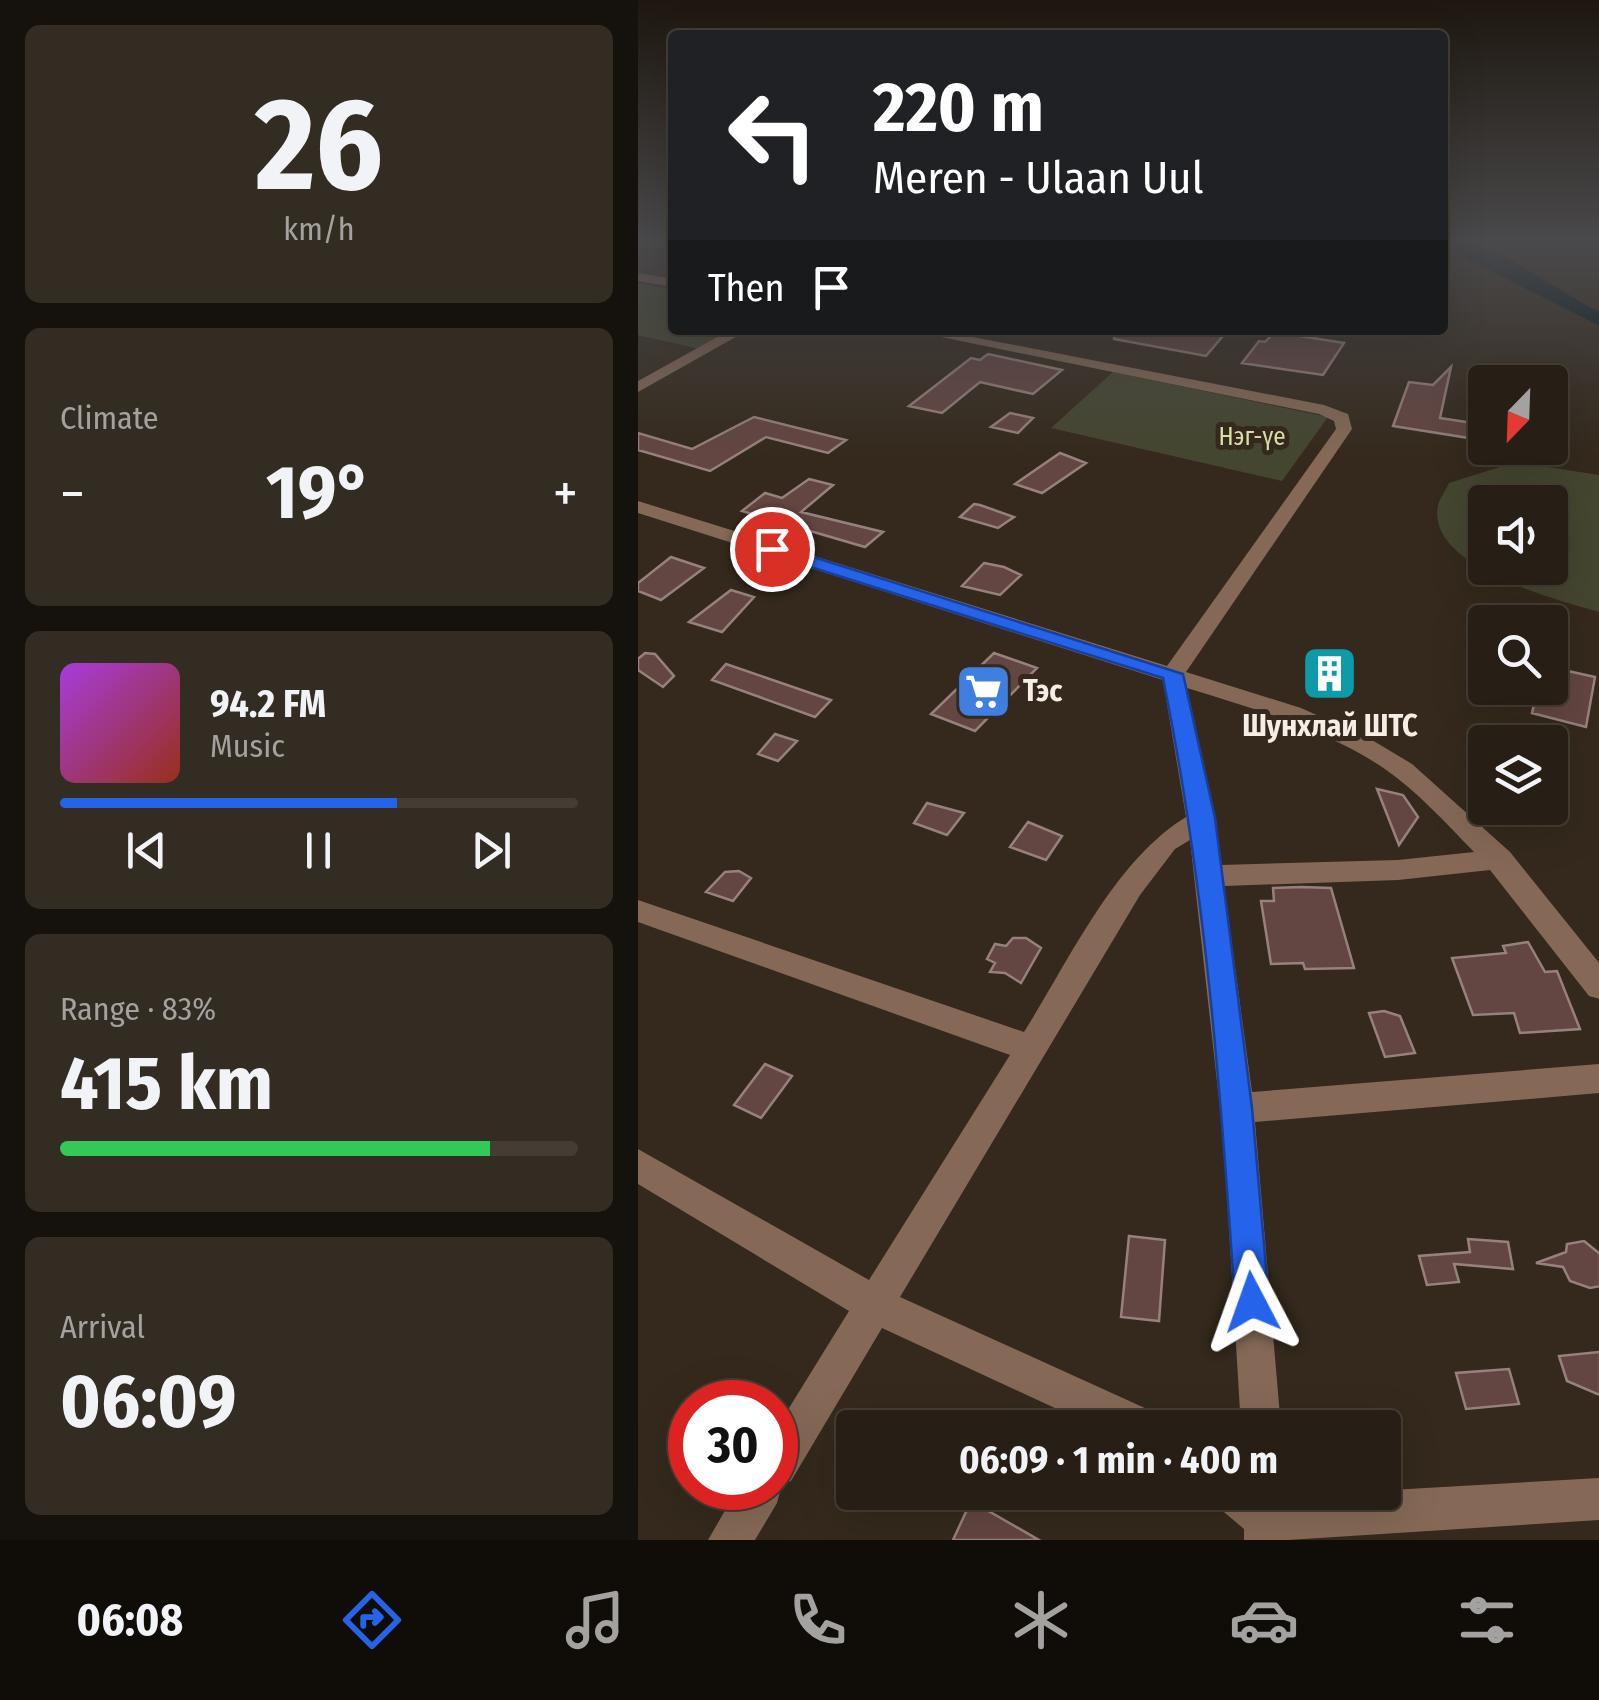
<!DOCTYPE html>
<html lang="en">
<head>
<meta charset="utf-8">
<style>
	:root { --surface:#271f15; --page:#332c22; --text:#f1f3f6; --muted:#a4a2a0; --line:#433d34; --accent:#2563eb }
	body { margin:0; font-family:"Fira Sans Condensed",sans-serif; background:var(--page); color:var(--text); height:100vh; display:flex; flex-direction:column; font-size:38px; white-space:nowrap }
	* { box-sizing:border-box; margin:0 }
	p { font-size:32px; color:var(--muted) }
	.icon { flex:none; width:55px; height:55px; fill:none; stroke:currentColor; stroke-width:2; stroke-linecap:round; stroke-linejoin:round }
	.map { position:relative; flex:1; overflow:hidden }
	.side { display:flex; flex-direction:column; gap:25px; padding:25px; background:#15110c; width:638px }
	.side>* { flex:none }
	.guide { position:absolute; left:30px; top:30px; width:780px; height:305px; border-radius:10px; box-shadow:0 10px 40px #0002,0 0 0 2px var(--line); background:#202124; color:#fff; overflow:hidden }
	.needle { width:65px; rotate:203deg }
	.tools { position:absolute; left:830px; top:365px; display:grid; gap:20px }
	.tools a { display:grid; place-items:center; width:100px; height:100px; border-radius:10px; background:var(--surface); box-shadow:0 10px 40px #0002,0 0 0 2px var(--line); font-size:50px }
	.speed { position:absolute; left:30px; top:1380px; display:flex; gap:20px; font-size:50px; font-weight:700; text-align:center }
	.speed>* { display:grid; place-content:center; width:130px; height:130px; border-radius:50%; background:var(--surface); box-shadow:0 10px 40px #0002,0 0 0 2px var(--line); line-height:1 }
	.speed .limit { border:15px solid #d22; background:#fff; color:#111 }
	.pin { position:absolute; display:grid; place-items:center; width:85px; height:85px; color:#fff; margin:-42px; border:5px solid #fff; border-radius:50%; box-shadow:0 2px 10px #0007 }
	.me { position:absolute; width:110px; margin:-55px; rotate:356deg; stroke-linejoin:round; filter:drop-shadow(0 0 8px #0008) }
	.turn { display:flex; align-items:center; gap:35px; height:210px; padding:0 40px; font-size:45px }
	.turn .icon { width:130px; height:130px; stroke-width:2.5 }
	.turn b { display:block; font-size:70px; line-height:85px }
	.then { display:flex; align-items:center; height:95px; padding:0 40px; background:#0003; gap:20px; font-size:38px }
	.big { font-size:75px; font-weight:700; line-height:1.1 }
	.side .card { flex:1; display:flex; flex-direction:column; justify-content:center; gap:15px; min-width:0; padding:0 35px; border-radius:15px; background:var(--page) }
	.side .dial { align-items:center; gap:0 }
	.dial b { font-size:130px; line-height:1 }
	.song { display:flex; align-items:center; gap:30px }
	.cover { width:120px; height:120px; border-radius:15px; background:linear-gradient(135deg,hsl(280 70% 55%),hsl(10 70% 35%)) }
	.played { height:10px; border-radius:5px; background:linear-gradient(90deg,var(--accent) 65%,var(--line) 65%) }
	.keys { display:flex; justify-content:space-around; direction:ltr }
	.heat { display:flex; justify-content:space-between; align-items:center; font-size:55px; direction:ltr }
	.charge { height:15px; border-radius:8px; background:linear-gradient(90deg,#34c759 83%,var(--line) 0) }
	.trip { position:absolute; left:198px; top:1410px; width:565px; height:100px; border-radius:10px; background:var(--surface); box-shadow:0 10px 40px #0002,0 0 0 2px var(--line); font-weight:700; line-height:100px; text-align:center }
	.tabs { display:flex; height:160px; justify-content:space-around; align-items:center; background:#100c08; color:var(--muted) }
	.tabs .icon { width:70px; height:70px }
	.tabs .active { color:var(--accent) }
	.tabs b { font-size:45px; color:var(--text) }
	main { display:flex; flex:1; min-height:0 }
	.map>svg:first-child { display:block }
</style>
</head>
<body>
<main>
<section class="side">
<div class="card dial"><b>26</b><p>km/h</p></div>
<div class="card"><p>Climate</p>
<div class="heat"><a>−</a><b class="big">19°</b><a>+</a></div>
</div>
<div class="card">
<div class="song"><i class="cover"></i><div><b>94.2 FM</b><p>Music</p></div></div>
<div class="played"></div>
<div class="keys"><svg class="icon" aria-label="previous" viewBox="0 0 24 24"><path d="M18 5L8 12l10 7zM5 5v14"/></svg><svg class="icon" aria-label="pause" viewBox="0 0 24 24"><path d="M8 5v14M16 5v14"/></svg><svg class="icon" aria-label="next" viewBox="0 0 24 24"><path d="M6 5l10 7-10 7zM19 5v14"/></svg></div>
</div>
<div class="card"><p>Range · 83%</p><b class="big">415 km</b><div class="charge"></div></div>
<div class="card"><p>Arrival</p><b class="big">06:09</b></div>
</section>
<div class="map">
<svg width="962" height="1540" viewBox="0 0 962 1540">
	<rect width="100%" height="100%" fill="#34291c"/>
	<path fill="#444630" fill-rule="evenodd" d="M0 283 35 290V330H97L62 349 0 335Z
		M475 372 690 417 644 481 413 428Z
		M878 462 961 475V612C920 600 787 567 800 505 802 498 808 490 811 483ZM848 502H912V568H848Z"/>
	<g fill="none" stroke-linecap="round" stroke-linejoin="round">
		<path fill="#001621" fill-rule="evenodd" d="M805 240C861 240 912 289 962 312V326L805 247Z"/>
	</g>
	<path fill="#634541" stroke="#97817e" stroke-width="2.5" d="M477 330H590L568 356 476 339Z
		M637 332 706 343 685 375 604 363 621 341 627 342Z
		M350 354 424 370 395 394 342 382 304 413 271 406 333 358 342 360Z
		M813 367 802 418 835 423 831 438 755 426 771 382 795 385Z
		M372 413 395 418 380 433 353 427Z
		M116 417 208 440 190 453 128 437 72 471 0 450V433L54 449Z
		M422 453 448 463 404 493 377 484Z
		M171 479 195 485 163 512 245 532 227 547 104 511 127 493 144 498Z
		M336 504 342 505 376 517 360 528 322 517Z
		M33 557 66 568 23 600 0 591V583Z
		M346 563 366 567 383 575 362 595 324 586Z
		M93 590 116 597 84 632 51 622Z
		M7 653 17 654 36 676 25 687 0 670V659Z
		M356 653 399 668 337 731 293 714Z
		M88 664 193 700 177 717 74 680Z
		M912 667 957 677 948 727 894 713 900 688H912Z
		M137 734 159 741 140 761 120 754Z
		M739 789 765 795 780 817 761 845Z
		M289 803 326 813 309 835 276 823Z
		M390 822 424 836 408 860 372 847Z
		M101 871 113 878 95 901 68 892 87 872Z
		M663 887 693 888 716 968 667 969 665 963 633 964 623 901H636L635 888Z
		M375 938H388L403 948 383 983 367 973 352 972 357 963 349 959 357 944 368 946Z
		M890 942 907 972 919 971 942 1029 882 1033 876 1013 835 1015 814 958 868 953 865 946Z
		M746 1011 762 1016 777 1053 747 1057 731 1013Z
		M127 1064 154 1076 123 1118 96 1105Z
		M491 1236 527 1240 521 1321 483 1317Z
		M830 1239 870 1242 875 1269 816 1264 821 1282 789 1285 781 1256 832 1252Z
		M946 1241 962 1254V1286L952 1288 932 1281 925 1267 898 1263 928 1252 929 1244Z
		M962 1352V1395L929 1381 921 1356Z
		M871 1369 881 1404 828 1409 818 1373Z
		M333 1501 401 1540H315Z"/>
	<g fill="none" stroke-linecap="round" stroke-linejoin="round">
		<path fill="#856956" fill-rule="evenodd" d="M0 273 35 279V287L0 281Z
			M92 330H110L0 392V381Z
			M269 330H299L686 405 710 414 714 429 548 672 663 708 734 740 774 764 872 852 962 964V999L951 996 852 870 760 880 586 886 614 1092 962 1064V1093L617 1122 643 1428H603L586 1144 552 840 537 849 502 895 262 1297 520 1414 526 1428H460L244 1328 153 1481 144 1484 139 1503 117 1540H70L100 1488H138V1429L211 1311 0 1184V1149L231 1280 372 1055 0 922V900L386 1032C431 961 476 861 548 817L525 680 0 513V501L529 666 698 429 696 421 681 414ZM549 688C616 709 685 728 744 767 778 790 807 822 836 852L760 860 583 865 578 819Z
			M962 1478V1520L650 1540H606V1529L580 1507 574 1492H648V1496Z"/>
	</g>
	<linearGradient id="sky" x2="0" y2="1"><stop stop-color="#1d170f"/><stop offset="0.53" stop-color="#4a494b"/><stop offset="1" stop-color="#4a494b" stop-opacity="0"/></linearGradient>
	<rect width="962" height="456" fill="url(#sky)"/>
	<path fill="#2563eb" stroke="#184099" stroke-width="2.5" d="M134 544 545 674 577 818 614 1108 631 1302 626 1314 614 1319 602 1314 597 1302C583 1093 567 884 525 678L128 553 126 549Z"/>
	<defs>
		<symbol id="building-square" viewBox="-11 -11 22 22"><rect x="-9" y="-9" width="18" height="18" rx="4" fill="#0f9aa8" stroke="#34291c"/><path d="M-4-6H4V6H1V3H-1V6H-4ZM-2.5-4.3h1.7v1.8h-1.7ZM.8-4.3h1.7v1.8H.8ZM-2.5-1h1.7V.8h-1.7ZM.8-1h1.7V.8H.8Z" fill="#fff"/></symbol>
		<symbol id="supermarket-square" viewBox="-11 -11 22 22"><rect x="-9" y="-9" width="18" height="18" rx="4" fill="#3f7fe0" stroke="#34291c"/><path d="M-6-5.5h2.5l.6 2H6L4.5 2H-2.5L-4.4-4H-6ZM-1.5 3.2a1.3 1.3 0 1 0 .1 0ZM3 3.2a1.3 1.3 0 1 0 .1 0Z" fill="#fff"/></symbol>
	</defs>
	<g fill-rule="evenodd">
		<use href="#building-square" x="660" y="642" width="63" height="63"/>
		<use href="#supermarket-square" x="314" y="660" width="63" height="63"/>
	</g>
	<g text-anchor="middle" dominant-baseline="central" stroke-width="10" stroke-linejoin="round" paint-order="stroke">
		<g font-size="25" fill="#d7dea7" stroke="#34291c">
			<text x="614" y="437">Нэг-үе</text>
		</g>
		<g font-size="30" font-weight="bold" fill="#f6eee6" stroke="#34291c" text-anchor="start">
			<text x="385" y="691">Тэс</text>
			<text x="692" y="726" text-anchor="middle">Шунхлай ШТС</text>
		</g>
	</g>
</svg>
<div class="tools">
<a><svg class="needle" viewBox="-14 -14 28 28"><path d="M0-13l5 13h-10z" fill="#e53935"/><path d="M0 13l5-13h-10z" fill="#a4a2a0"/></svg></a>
<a><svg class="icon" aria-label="sound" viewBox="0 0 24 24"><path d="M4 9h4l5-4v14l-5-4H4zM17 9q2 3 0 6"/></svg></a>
<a><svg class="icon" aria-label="search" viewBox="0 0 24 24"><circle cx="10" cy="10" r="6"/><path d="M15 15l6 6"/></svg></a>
<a><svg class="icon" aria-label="layers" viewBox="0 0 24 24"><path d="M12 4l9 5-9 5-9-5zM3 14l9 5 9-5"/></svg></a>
</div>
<div class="speed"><div class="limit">30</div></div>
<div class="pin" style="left:134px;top:549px;background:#d93025"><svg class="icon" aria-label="arrive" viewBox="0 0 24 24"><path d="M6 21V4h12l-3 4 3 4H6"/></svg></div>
<svg class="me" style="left:614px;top:1302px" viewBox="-20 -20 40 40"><path d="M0-17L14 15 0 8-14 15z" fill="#2563eb" stroke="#fff" stroke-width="4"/></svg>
<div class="trip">06:09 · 1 min · 400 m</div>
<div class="guide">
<div class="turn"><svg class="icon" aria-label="left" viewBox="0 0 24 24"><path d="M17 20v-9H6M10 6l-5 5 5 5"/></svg><div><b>220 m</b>Meren - Ulaan Uul</div></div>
<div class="then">Then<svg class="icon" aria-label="arrive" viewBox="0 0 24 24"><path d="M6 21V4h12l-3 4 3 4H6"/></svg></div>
</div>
</div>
</main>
<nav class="tabs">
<b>06:08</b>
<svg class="icon active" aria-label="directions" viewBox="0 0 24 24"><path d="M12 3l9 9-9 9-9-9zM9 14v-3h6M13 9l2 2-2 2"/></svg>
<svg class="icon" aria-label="music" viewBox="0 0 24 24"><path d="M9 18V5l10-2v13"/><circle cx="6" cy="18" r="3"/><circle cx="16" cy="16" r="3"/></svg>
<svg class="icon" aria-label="phone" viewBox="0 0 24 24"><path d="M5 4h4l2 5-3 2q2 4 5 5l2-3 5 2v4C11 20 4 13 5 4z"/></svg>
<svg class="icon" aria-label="climate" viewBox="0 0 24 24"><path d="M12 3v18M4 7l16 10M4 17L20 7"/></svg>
<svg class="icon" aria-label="car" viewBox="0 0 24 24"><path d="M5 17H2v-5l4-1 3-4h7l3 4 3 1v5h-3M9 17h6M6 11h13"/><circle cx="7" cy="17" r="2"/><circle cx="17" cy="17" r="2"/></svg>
<svg class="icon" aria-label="filters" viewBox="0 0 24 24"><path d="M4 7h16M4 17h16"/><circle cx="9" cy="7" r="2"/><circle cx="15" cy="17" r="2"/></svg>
</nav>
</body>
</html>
